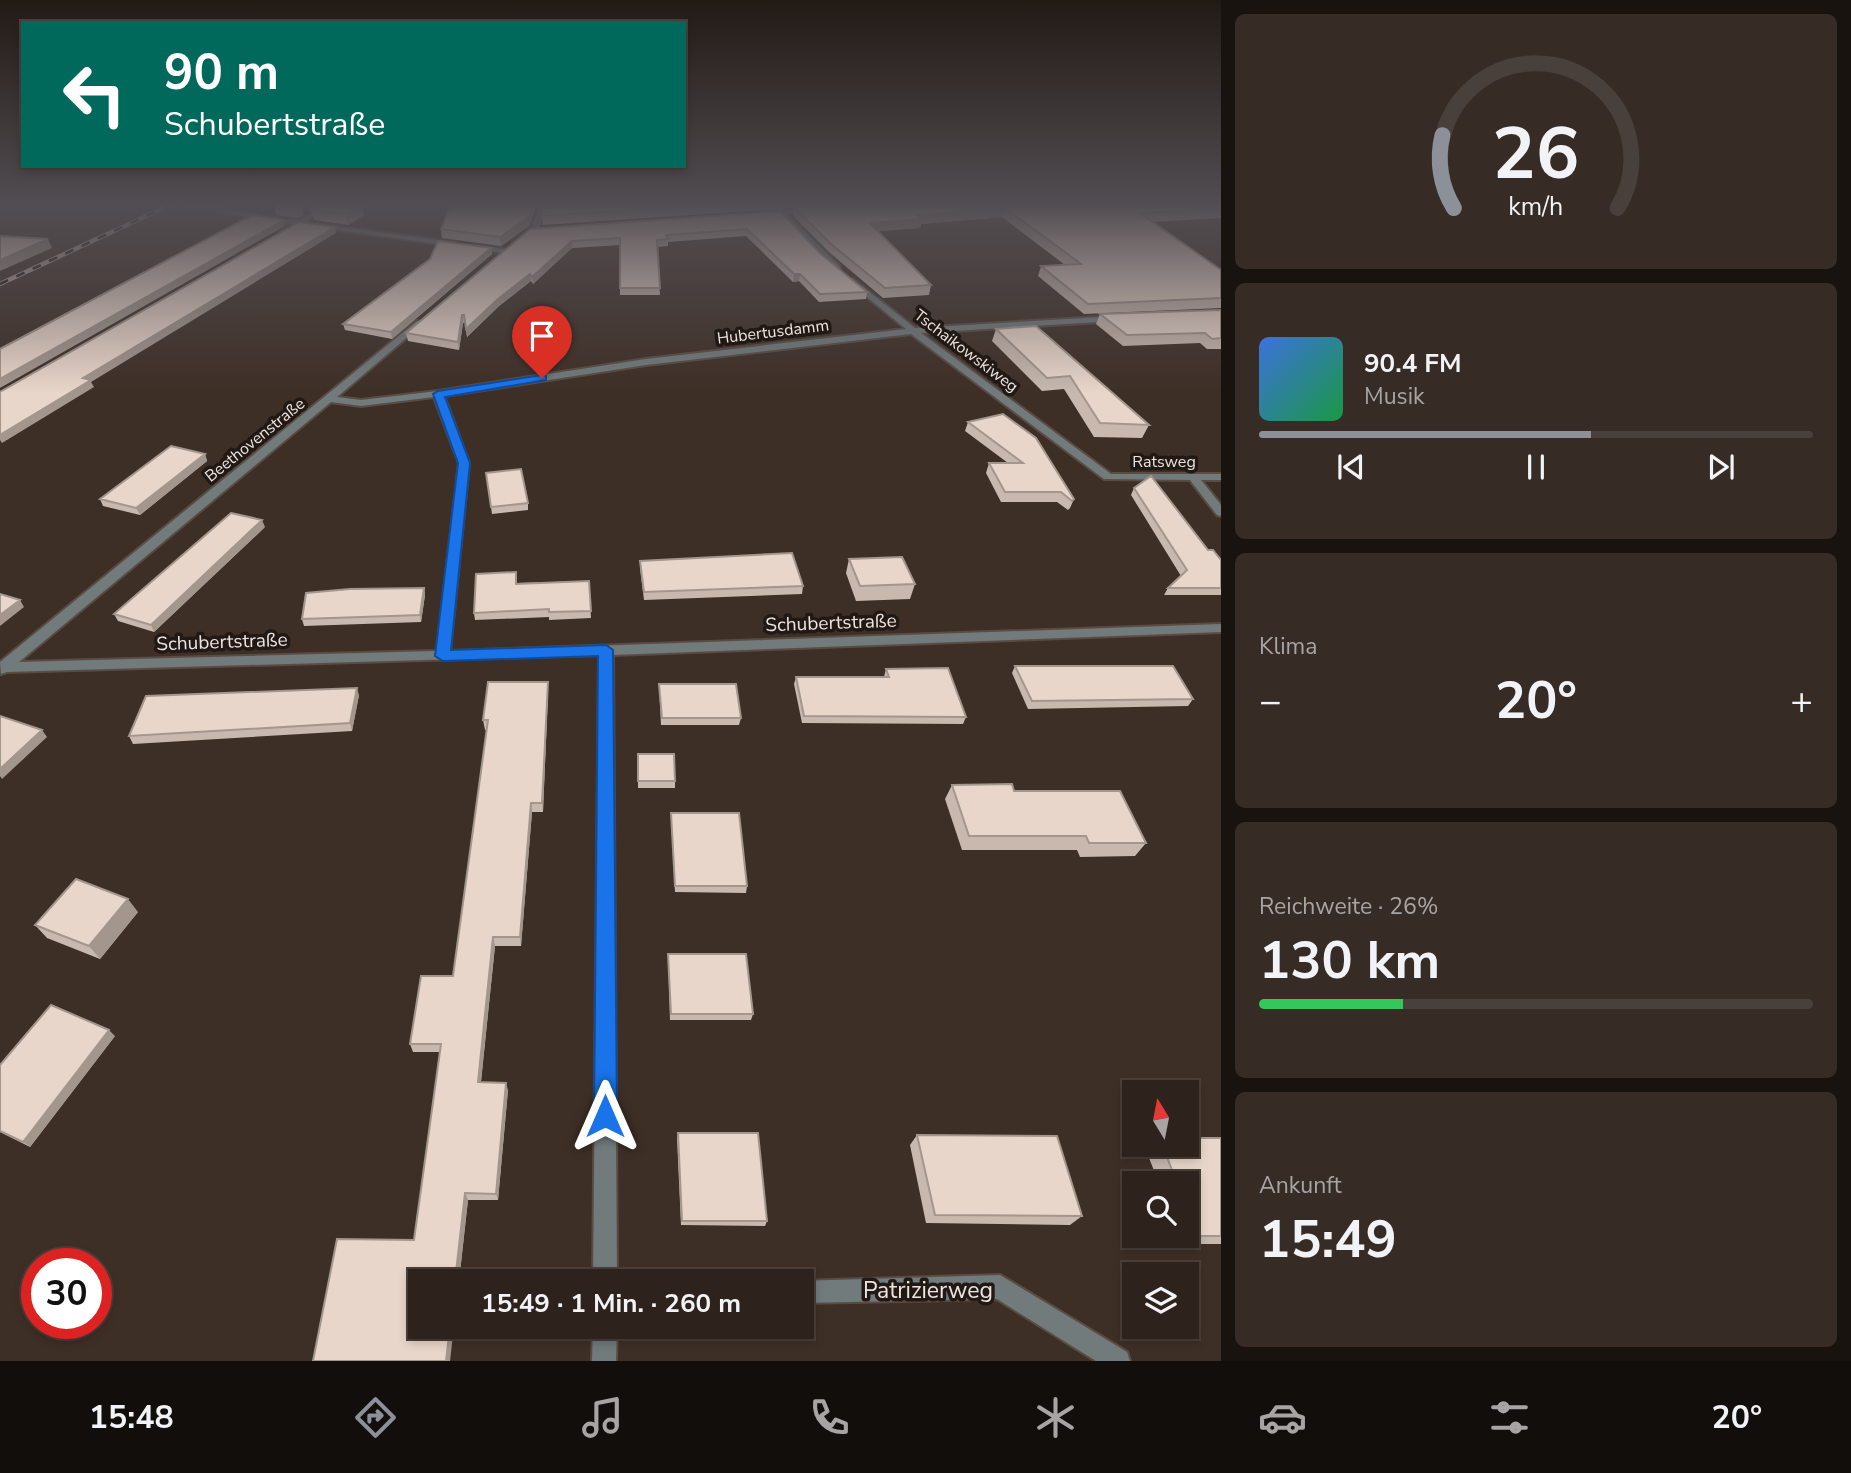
<!DOCTYPE html>
<html lang="de">
<head>
<meta charset="utf-8">
<style>
	:root { --surface:#2e231c; --page:#362b25; --text:#f1f3f6; --muted:#a7a4a3; --line:#49403b; --accent:#8c9099 }
	body { margin:0; font-family:"Nunito Sans",sans-serif; background:var(--page); color:var(--text); height:100vh; display:flex; flex-direction:column; font-size:26px; white-space:nowrap }
	* { box-sizing:border-box; margin:0 }
	p { font-size:23px; color:var(--muted) }
	.icon { flex:none; width:38px; height:38px; fill:none; stroke:currentColor; stroke-width:2; stroke-linecap:round; stroke-linejoin:round }
	.map { position:relative; flex:1; overflow:hidden }
	.panel { display:flex; flex-direction:column; gap:14px; padding:14px; background:#19130f; width:630px }
	.panel>* { flex:none }
	.banner { position:absolute; left:21px; top:21px; width:665px; height:147px; border-radius:0px; box-shadow:0 4px 10px #0003,0 0 0 2px var(--line); background:#00695c; color:#fff; overflow:hidden }
	.needle { width:46px; rotate:350deg }
	.buttons { position:absolute; left:1122px; top:1080px; display:grid; gap:14px }
	.buttons a { display:grid; place-items:center; width:77px; height:77px; border-radius:0px; background:var(--surface); box-shadow:0 4px 10px #0003,0 0 0 2px var(--line); font-size:35px }
	.speed { position:absolute; left:21px; top:1248px; display:flex; gap:14px; font-size:35px; font-weight:700; text-align:center }
	.speed>* { display:grid; place-content:center; width:91px; height:91px; border-radius:50%; background:var(--surface); box-shadow:0 4px 10px #0003,0 0 0 2px var(--line); line-height:1 }
	.speed .limit { border:10px solid #d22; background:#fff; color:#111 }
	.pin { position:absolute; display:grid; place-items:center; width:60px; height:60px; color:#fff; margin:-72px -30px; border-radius:50% 50% 50% 0; rotate:-45deg; box-shadow:0 0 7px #0007 }
	.pin .icon { rotate:45deg }
	.me { position:absolute; width:77px; margin:-38px; rotate:0deg; stroke-linejoin:round; filter:drop-shadow(0 0 5px #0008) }
	.turn { display:flex; align-items:center; gap:24px; height:147px; padding:0 28px; font-size:32px }
	.turn .icon { width:91px; height:91px; stroke-width:2.5 }
	.turn b { display:block; font-size:49px; line-height:60px }
	.big { font-size:52px; font-weight:700; line-height:1.1 }
	.panel .tile { flex:1; display:flex; flex-direction:column; justify-content:center; gap:10px; min-width:0; padding:0 24px; border-radius:10px; background:var(--page) }
	.panel .dial { align-items:center; gap:0 }
	.dial svg { height:182px; overflow:visible; fill:none; stroke:var(--line); stroke-width:7; stroke-linecap:round; text-anchor:middle }
	.dial text { fill:var(--text); stroke:none }
	.song { display:flex; align-items:center; gap:21px }
	.cover { width:84px; height:84px; border-radius:10px; background:linear-gradient(135deg,hsl(220 70% 55%),hsl(140 70% 35%)) }
	.played { height:7px; border-radius:4px; background:linear-gradient(90deg,var(--accent) 60%,var(--line) 60%) }
	.keys { display:flex; justify-content:space-around; direction:ltr }
	.heat { display:flex; justify-content:space-between; align-items:center; font-size:38px; direction:ltr }
	.charge { height:10px; border-radius:5px; background:linear-gradient(90deg,#34c759 26%,var(--line) 0) }
	.trip { position:absolute; left:408px; top:1269px; width:406px; height:70px; border-radius:0px; background:var(--surface); box-shadow:0 4px 10px #0003,0 0 0 2px var(--line); font-weight:700; line-height:70px; text-align:center }
	.tab-bar { display:flex; height:112px; justify-content:space-around; align-items:center; background:#120e0b; color:var(--muted) }
	.tab-bar .icon { width:49px; height:49px }
	.tab-bar .current { color:var(--accent) }
	.tab-bar b { font-size:32px; color:var(--text) }
	main { display:flex; flex:1; min-height:0 }
	.map>svg:first-child { display:block }
</style>
</head>
<body>
<main>
<div class="map">
<svg width="1221" height="1361" viewBox="0 0 1221 1361">
	<rect width="100%" height="100%" fill="#3e2f26"/>
	<g fill="none" stroke-linecap="round" stroke-linejoin="round">
		<defs>
			<path id="service" d="M185 203 298 221 301 223 298 225 192 208Z
				M538 203H544C546 212 541 228 534 233L530 231 539 209Z"/>
			<path id="minor" d="M330 203H337L287 234 280 232Z
				M814 209 812 212 787 214 840 266V270H834L780 215 763 216 760 214 781 210Z
				M317 224 453 242 457 244 453 246 315 227Z
				M473 245 504 249 508 251 504 253 470 249 469 247Z
				M853 279 915 328 1118 316V320L1115 321 921 333 1111 474H1221V480H1201L1221 505V516L1217 515 1190 480 1104 479 911 334 646 365 444 396 469 463 450 651 1221 624V632L613 655 617 1281H593L599 655 7 672 1 674 0 662 417 321 424 323 337 397 361 400 438 391 646 359 906 329 850 283 849 281ZM434 397 459 463 437 651 19 662 331 402 361 406Z
				M1000 1275 1127 1352 1130 1361H1096L997 1299 802 1303V1281H798Z
				M593 1326H617L616 1361H592Z"/>
		</defs>
		<use href="#service" stroke="#5a4c43" stroke-width="4"/>
		<use href="#minor" stroke="#5a4c43" stroke-width="4"/>
		<use href="#service" fill="#717b7c" fill-rule="evenodd"/>
		<use href="#minor" fill="#717b7c" fill-rule="evenodd"/>
		<defs>
			<path id="rail" d="M0 284 174 203"/>
		</defs>
		<use href="#rail" stroke="#b5aaa3" stroke-width="4.5"/>
		<use href="#rail" stroke="#201915" stroke-width="2.5" stroke-dasharray="9" stroke-linecap="butt"/>
	</g>
	<path fill="#c8b8ae" d="M502 203H537L529 226 501 246 442 238 441 229 501 207Z
		M545 203H1221V218L1152 222 1221 270V308L1084 314 1038 276 1041 266 1065 265 1002 217 921 224 920 228 878 231 931 285 929 295 883 298 830 253 793 216 794 208 543 225 542 216Z
		M274 204H301L304 215 298 218 276 215Z
		M311 210 364 215 348 225 314 220Z
		M780 211 821 254 867 292 866 299 819 302 799 281 793 282 746 236 668 242V246L657 247 660 295H620V245L572 248 533 284 531 281 499 306 467 337 465 323H463L459 350 408 341 406 333 530 229Z
		M491 248 492 254 392 339 345 330 343 324Z
		M1221 310V349H1207L1200 343 1123 346 1096 324 1100 314Z
		M996 329 1149 425 1142 438 1094 437 1064 389 1042 391 992 341Z
		M968 422 1074 499 1070 508 1068 510 1057 502H1001L986 473 989 463H1008L965 431Z
		M205 454 207 461 140 515 103 506 100 499Z
		M486 473 528 503V510L492 514Z
		M1134 488 1208 550 1221 560V595H1164L1168 588 1181 576 1131 495Z
		M265 527 154 632 118 621 114 614Z
		M849 559 915 584 910 599 856 601 846 573Z
		M640 561 803 586 802 594 644 600 640 568Z
		M589 581 591 618 549 620V617L475 620 474 613 516 583Z
		M424 588 425 595 421 622 304 626 302 619Z
		M1015 666 1193 699 1188 706 1028 709 1012 673Z
		M886 669 966 717 963 724 802 723 794 684 796 677H884Z
		M548 682V692L543 812H532L521 946H495L481 1082 508 1090 498 1200H468L459 1281H420L414 1240 440 1052H413L410 1044 453 976 487 730H485L483 720Z
		M659 684 741 718 739 725H661Z
		M359 695 352 731 133 744 129 736Z
		M638 754 675 781V788H638Z
		M952 785 1014 791 1146 843 1135 856 1080 857 1077 850H962L945 799Z
		M671 813 747 886 746 893 675 892 671 820Z
		M138 912 100 959 47 938 35 925Z
		M668 954 753 1014 751 1020H670Z
		M115 1036 30 1147 0 1132V1065Z
		M678 1133 767 1221 765 1226 681 1225 677 1138Z
		M917 1135 1082 1216 1070 1225 926 1223 910 1145Z
		M1221 1138V1244H1183L1179 1236H1186V1183H1159L1145 1148 1150 1144H1186Z"/>
	<path fill="#a3968d" d="M534 203H537L529 226 501 246 500 237Z
		M301 204 304 215 298 218 295 207Z
		M362 205 364 215 348 225 346 214Z
		M1005 208 1002 217 921 224 920 228 868 232 870 223 917 215Z
		M284 220 285 226 0 388V379Z
		M335 227 336 233 91 382 94 387 2 443 0 440V435L83 378Z
		M48 239 52 248 0 271V260Z
		M572 241V248L533 284 532 277Z
		M491 248 492 254 392 339 391 332Z
		M530 274 531 281 499 306 467 337 466 329 498 299Z
		M794 274H800L799 281 793 282Z
		M462 315 463 323 459 350 458 342Z
		M205 454 207 461 140 515 136 508Z
		M262 520 265 527 154 632 151 625Z
		M424 588 425 595 421 622 420 615Z
		M20 600 24 607 0 626V615Z
		M548 682V692L543 812 542 803Z
		M357 688 359 695 352 731 350 723Z
		M42 730 47 737 2 779 0 776V769Z
		M531 803 532 812 521 946 520 937Z
		M128 899 138 912 100 959 89 946Z
		M493 937 495 946 480 1090 478 1082Z
		M109 1030 115 1036 30 1147 23 1142Z
		M506 1083 508 1090 498 1200 496 1194Z
		M465 1193 468 1200 459 1281H455Z
		M450 1326H454L450 1361H446Z"/>
	<path fill="#e9d6ca" stroke="#a3968d" stroke-width="2" d="M502 203H534L529 217 500 237 441 229 450 207H501Z
		M545 203H744L542 216Z
		M855 203H1221V209L1140 213 1221 270V298L1088 304 1041 266 1081 264 1005 208 917 215 922 219 870 223 931 285 885 288 831 244 794 207Z
		M274 204H301L295 207Z
		M320 204 362 205 346 214 311 210Z
		M780 211 821 254 867 292 820 294 800 274H794L747 229 666 235 669 239 657 240 660 288H620V238L572 241 532 277 530 274 498 299 466 329 464 315H462L458 342 406 333 530 229Z
		M252 215 284 220 0 379V349Z
		M299 222 335 227 83 378 91 380 0 435V392Z
		M0 236 48 239 0 260Z
		M438 241 491 248 391 332 343 324 430 259Z
		M1221 310V338L1212 339 1205 333 1127 335 1100 314Z
		M1036 326 1149 425 1100 423 1070 376 1047 378 996 329Z
		M1003 414 1036 438 1074 499 1072 501 1061 492H1005L989 463H1023L968 422Z
		M171 446 205 454 136 508 100 499Z
		M521 469 528 503 491 507 486 473Z
		M1151 476 1208 550H1213L1221 560V588H1168L1187 570 1134 488Z
		M231 513 262 520 151 625 114 614Z
		M792 553 803 586 644 592 640 561Z
		M902 557 915 584 860 586 849 559Z
		M516 572V584L589 581 591 611 549 612V609L474 613 476 574Z
		M424 588 420 615 302 619 306 593 350 589Z
		M0 594 20 600 0 615Z
		M1015 666H1173L1193 699 1032 701Z
		M948 668 966 717 804 716 796 677H889L886 669Z
		M488 682H548L542 803H531L520 937H493L478 1082 506 1083 496 1194 465 1193 455 1281H420V1326H450L446 1361H313L337 1239 414 1240 441 1044H410L421 976H453L488 720H483Z
		M659 684H736L741 718H662Z
		M357 688 350 723 129 736 146 696Z
		M0 716 42 730 0 769Z
		M638 754H674L675 781H638Z
		M1012 784 1014 791H1120L1146 843H1089L1086 836H969L952 785Z
		M671 813H739L747 886H675Z
		M76 879 128 899 89 946 35 925Z
		M668 954H746L753 1014H671Z
		M51 1005 109 1030 23 1142 0 1131V1065Z
		M678 1133H758L767 1221H682Z
		M917 1135 1057 1136 1082 1216 935 1215Z
		M1186 1138H1221V1236H1198L1186 1206V1183H1177L1162 1144H1186Z"/>
	<linearGradient id="sky" x2="0" y2="1"><stop stop-color="#221a15"/><stop offset="0.52" stop-color="#524d52"/><stop offset="1" stop-color="#524d52" stop-opacity="0"/></linearGradient>
	<rect width="1221" height="393" fill="url(#sky)"/>
	<path fill="#1a73e8" stroke="#114b97" stroke-width="2" d="M542 375 546 376V380L445 397 470 463 451 650 606 645 613 650 617 1116 614 1125 605 1128 597 1125 594 1116 598 656 443 661 435 656 458 463 433 394 438 391Z"/>
	<g text-anchor="middle" dominant-baseline="central" stroke-width="7" stroke-linejoin="round" paint-order="stroke">
		<g font-size="16" fill="#eee4de" stroke="#201915">
			<text transform="translate(773 332) rotate(-7)">Hubertusdamm</text>
			<text transform="translate(966 351) rotate(37)">Tschaikowskiweg</text>
			<text transform="translate(255 440) rotate(-39)">Beethovenstraße</text>
			<text x="1164" y="462">Ratsweg</text>
		</g>
		<g font-size="19" fill="#eee4de" stroke="#201915">
			<text transform="translate(831 623) rotate(-2)">Schubertstraße</text>
			<text transform="translate(222 642) rotate(-2)">Schubertstraße</text>
		</g>
		<g font-size="23" fill="#eee4de" stroke="#201915">
			<text x="928" y="1290">Patrizierweg</text>
		</g>
	</g>
</svg>
<div class="buttons">
<a><svg class="needle" viewBox="-14 -14 28 28"><path d="M0-13l5 13h-10z" fill="#e53935"/><path d="M0 13l5-13h-10z" fill="#a7a4a3"/></svg></a>
<a><svg class="icon" aria-label="search" viewBox="0 0 24 24"><circle cx="10" cy="10" r="6"/><path d="M15 15l6 6"/></svg></a>
<a><svg class="icon" aria-label="layers" viewBox="0 0 24 24"><path d="M12 4l9 5-9 5-9-5zM3 14l9 5 9-5"/></svg></a>
</div>
<div class="speed"><div class="limit">30</div></div>
<div class="pin" style="left:542px;top:378px;background:#d93025"><svg class="icon" aria-label="arrive" viewBox="0 0 24 24"><path d="M6 21V4h12l-3 4 3 4H6"/></svg></div>
<svg class="me" style="left:605px;top:1116px" viewBox="-20 -20 40 40"><path d="M0-17L14 15 0 8-14 15z" fill="#1a73e8" stroke="#fff" stroke-width="4"/></svg>
<div class="trip">15:49 · 1 Min. · 260 m</div>
<div class="banner">
<div class="turn"><svg class="icon" aria-label="left" viewBox="0 0 24 24"><path d="M17 20v-9H6M10 6l-5 5 5 5"/></svg><div><b>90 m</b>Schubertstraße</div></div>
</div>
</div>
<section class="panel">
<div class="tile dial"><svg viewBox="0 0 100 80">
<path d="M14 69A42 42 0 1 1 86 69"/>
<path d="M14 69A42 42 0 0 1 9 37" stroke="#8c9099"/>
<text x="50" y="56" font-size="32" font-weight="700">26</text>
<text x="50" y="72" font-size="11">km/h</text>
</svg></div>
<div class="tile">
<div class="song"><i class="cover"></i><div><b>90.4 FM</b><p>Musik</p></div></div>
<div class="played"></div>
<div class="keys"><svg class="icon" aria-label="previous" viewBox="0 0 24 24"><path d="M18 5L8 12l10 7zM5 5v14"/></svg><svg class="icon" aria-label="pause" viewBox="0 0 24 24"><path d="M8 5v14M16 5v14"/></svg><svg class="icon" aria-label="next" viewBox="0 0 24 24"><path d="M6 5l10 7-10 7zM19 5v14"/></svg></div>
</div>
<div class="tile"><p>Klima</p>
<div class="heat"><a>−</a><b class="big">20°</b><a>+</a></div>
</div>
<div class="tile"><p>Reichweite · 26%</p><b class="big">130 km</b><div class="charge"></div></div>
<div class="tile"><p>Ankunft</p><b class="big">15:49</b></div>
</section>
</main>
<nav class="tab-bar">
<b>15:48</b>
<svg class="icon current" aria-label="directions" viewBox="0 0 24 24"><path d="M12 3l9 9-9 9-9-9zM9 14v-3h6M13 9l2 2-2 2"/></svg>
<svg class="icon" aria-label="music" viewBox="0 0 24 24"><path d="M9 18V5l10-2v13"/><circle cx="6" cy="18" r="3"/><circle cx="16" cy="16" r="3"/></svg>
<svg class="icon" aria-label="phone" viewBox="0 0 24 24"><path d="M5 4h4l2 5-3 2q2 4 5 5l2-3 5 2v4C11 20 4 13 5 4z"/></svg>
<svg class="icon" aria-label="climate" viewBox="0 0 24 24"><path d="M12 3v18M4 7l16 10M4 17L20 7"/></svg>
<svg class="icon" aria-label="car" viewBox="0 0 24 24"><path d="M5 17H2v-5l4-1 3-4h7l3 4 3 1v5h-3M9 17h6M6 11h13"/><circle cx="7" cy="17" r="2"/><circle cx="17" cy="17" r="2"/></svg>
<svg class="icon" aria-label="filters" viewBox="0 0 24 24"><path d="M4 7h16M4 17h16"/><circle cx="9" cy="7" r="2"/><circle cx="15" cy="17" r="2"/></svg>
<b>20°</b>
</nav>
</body>
</html>
